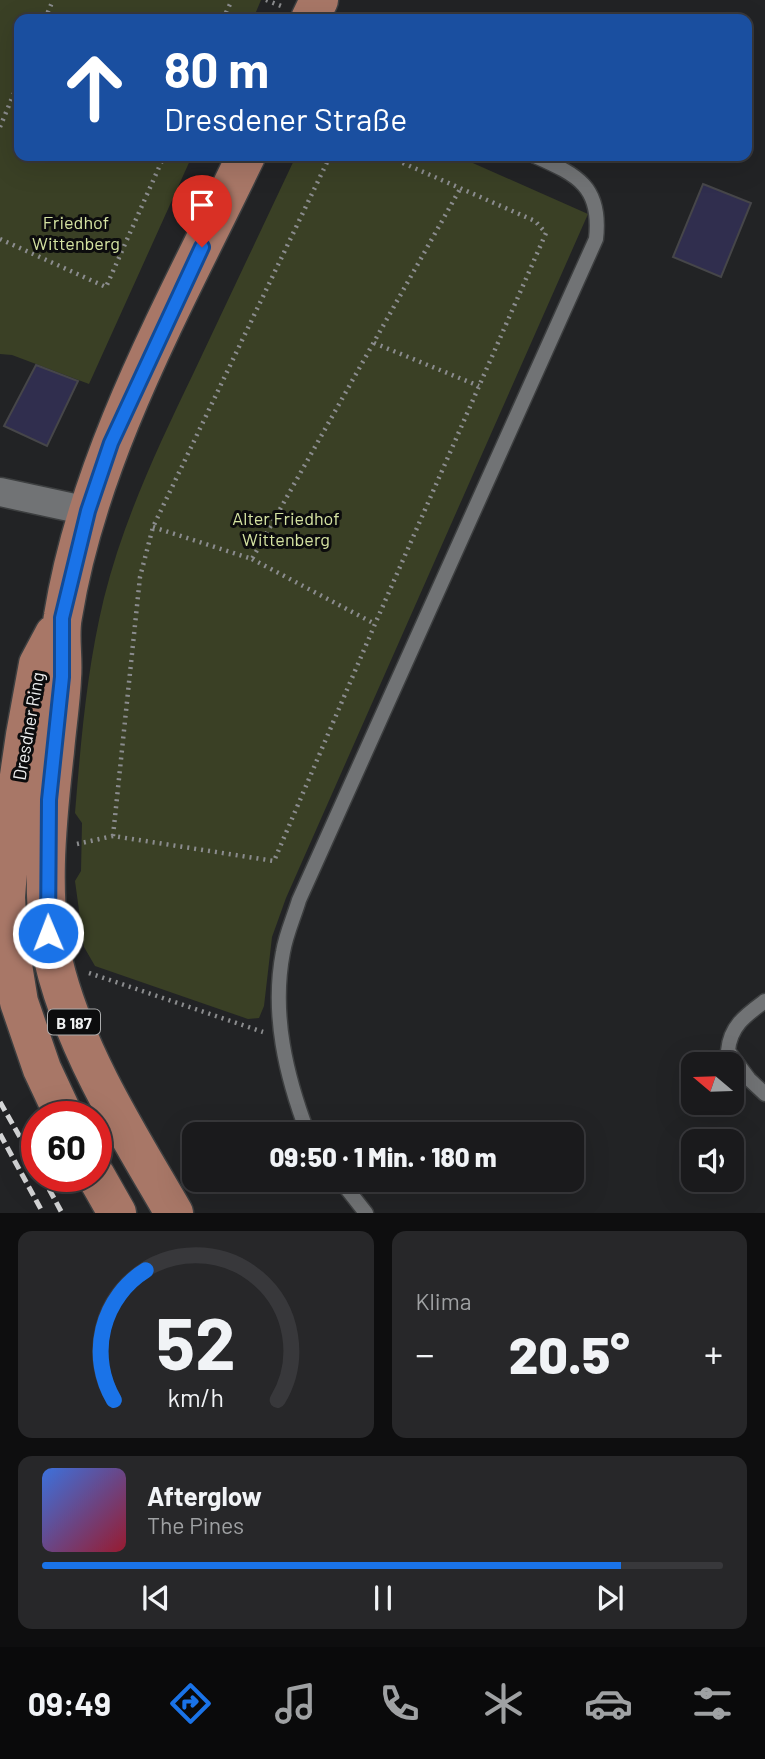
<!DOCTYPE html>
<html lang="de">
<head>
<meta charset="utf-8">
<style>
	:root { --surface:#1a1a1c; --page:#272729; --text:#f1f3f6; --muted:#9fa1a3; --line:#38383b; --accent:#1a73e8 }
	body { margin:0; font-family:Barlow,sans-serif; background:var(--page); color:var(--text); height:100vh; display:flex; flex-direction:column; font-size:26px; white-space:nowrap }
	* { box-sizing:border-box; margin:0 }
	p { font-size:23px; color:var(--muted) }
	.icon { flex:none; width:38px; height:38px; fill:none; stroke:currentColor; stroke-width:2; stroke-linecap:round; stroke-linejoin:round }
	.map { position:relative; height:1213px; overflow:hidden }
	.drawer { display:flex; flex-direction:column; gap:18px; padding:18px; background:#0e0e0f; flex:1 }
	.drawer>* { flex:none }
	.banner { position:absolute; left:14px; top:14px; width:738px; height:147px; border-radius:14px; box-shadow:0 7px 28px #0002,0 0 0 2px var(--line); background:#1a4fa0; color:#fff; overflow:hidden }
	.needle { width:46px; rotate:289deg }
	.controls { position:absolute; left:681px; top:1052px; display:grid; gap:14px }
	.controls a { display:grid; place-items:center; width:63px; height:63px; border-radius:14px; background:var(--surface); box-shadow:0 7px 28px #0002,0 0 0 2px var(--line); font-size:35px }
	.speed { position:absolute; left:21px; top:1101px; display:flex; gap:14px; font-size:35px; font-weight:700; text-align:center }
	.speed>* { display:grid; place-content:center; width:91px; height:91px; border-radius:50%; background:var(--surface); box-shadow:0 7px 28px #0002,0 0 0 2px var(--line); line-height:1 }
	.speed .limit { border:10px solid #d22; background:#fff; color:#111 }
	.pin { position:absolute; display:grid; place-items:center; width:60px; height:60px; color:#fff; margin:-72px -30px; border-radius:50% 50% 50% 0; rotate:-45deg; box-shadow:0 0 7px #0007 }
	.pin .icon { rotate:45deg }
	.me { position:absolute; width:77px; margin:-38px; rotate:359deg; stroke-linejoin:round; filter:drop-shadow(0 0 5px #0008) }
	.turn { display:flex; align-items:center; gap:24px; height:147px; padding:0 35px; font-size:32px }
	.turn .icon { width:91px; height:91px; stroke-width:2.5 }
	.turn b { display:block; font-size:49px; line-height:60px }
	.big { font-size:52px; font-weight:800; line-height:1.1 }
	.drawer .card { flex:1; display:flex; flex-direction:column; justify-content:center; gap:10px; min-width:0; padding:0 24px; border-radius:14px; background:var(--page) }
	.drawer .dial { align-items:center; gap:0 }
	.dial svg { height:182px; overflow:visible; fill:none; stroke:var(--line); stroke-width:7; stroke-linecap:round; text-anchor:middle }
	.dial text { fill:var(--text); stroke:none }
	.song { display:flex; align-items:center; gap:21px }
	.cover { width:84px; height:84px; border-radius:10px; background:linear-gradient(135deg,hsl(220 70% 55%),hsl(350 70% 35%)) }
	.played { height:7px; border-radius:4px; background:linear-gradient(90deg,var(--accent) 85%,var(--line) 85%) }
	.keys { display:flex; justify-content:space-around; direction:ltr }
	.heat { display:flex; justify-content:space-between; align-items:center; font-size:38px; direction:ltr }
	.drawer .tiles { flex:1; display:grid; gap:18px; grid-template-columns:1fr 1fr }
	.card:last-child { grid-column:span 2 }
	.trip { position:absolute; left:182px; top:1122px; width:402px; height:70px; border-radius:14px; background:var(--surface); box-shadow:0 7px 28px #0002,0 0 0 2px var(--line); font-weight:800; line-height:70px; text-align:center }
	.tab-bar { display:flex; height:112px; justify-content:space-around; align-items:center; background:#0a0a0b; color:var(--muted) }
	.tab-bar .icon { width:49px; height:49px }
	.tab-bar .selected { color:var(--accent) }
	.tab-bar b { font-size:32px; color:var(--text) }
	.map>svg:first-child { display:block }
</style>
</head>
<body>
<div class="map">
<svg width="765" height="1213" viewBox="0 0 765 1213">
	<rect width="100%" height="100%" fill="#222325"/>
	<path fill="#3a4025" d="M0 0H261L253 19H19V156H192L89 384 12 355 0 354Z
		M296 156H457L588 214 286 898 272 937 264 1006 259 1018 248 1019 95 966 84 947 75 881 81 871 82 823 75 813C81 740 87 668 104 598 124 518 159 445 194 372 228 300 262 228 296 156Z"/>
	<path fill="#302e4e" stroke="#464649" stroke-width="2" d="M703 184 751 203 721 277 673 257Z
		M36 365 78 381 47 446 4 426Z"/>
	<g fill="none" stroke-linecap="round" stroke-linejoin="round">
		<defs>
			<path id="lane" d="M765 1001C746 1015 730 1026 728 1051L749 1079 765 1094
				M308 1134C286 1076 271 1014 283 952 286 934 294 917 299 900L596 239C602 186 577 175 535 156
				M340 1180 366 1213"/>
			<path id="street" d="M0 492 88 511"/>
			<path id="primary" d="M310 19 319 0
				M54 634 38 664 25 735 11 830 6 897 8 934 19 1002 42 1069 64 1116
				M96 1176 117 1213
				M174 1213C130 1137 81 1061 57 975 38 906 47 822 55 751 57 727 61 702 62 678 64 658 59 636 63 616 89 454 176 302 246 156"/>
		</defs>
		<use href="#lane" stroke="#3d3f40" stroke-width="17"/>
		<use href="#street" stroke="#3d3f40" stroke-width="31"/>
		<use href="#primary" stroke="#3d3f40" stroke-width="41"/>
		<path stroke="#8b8c8e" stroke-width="4.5" stroke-dasharray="2 5" stroke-linecap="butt" d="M266 0 281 6
			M45 19 53 0
			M223 19 232 0
			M0 127 19 81
			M0 239 106 287 164 156
			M374 343 479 386
			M153 527 252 559 460 189
			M252 559 375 624
			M113 836 140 577 153 527 330 156
			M77 844 113 836 274 861 375 624 546 233 535 221 387 156
			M89 973 263 1032"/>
		<use href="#lane" stroke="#717375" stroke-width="14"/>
		<use href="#street" stroke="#717375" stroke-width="28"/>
		<use href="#primary" stroke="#a87767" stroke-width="38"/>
		<path stroke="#d5d6d7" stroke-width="5" stroke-dasharray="10 5" stroke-linecap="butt" d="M0 1102 37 1167
			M0 1134 43 1213
			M42 1176 62 1213"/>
	</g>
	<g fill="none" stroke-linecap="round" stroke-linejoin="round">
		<defs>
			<path id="route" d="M48 933 49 800 62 677V618L88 511 111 443 202 247"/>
		</defs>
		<use href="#route" stroke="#114b97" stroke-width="18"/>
		<use href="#route" stroke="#1a73e8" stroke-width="12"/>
	</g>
	<g text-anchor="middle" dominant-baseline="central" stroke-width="6" stroke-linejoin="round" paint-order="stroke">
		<rect fill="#0c0c0d" stroke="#abacad" stroke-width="2" x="48" y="1009.5" width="52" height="25" rx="5"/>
		<g font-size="16" font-weight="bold" fill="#eff0f1">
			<text x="74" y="1022">B 187</text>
		</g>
		<g font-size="18" fill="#d5e3a2" stroke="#0c0c0d">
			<text x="76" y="222">Friedhof<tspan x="76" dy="21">Wittenberg</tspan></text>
			<text x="286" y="518">Alter Friedhof<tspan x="286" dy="21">Wittenberg</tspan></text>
		</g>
		<g font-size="18" fill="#eff0f1" stroke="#0c0c0d">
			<text transform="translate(28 726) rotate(-80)">Dresdner Ring</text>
		</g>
	</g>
</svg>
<div class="controls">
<a><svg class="needle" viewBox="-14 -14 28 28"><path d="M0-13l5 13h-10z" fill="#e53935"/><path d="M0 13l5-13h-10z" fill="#9fa1a3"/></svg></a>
<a><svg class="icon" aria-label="sound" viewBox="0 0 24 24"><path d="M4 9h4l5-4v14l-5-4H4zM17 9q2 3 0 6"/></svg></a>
</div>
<div class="speed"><div class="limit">60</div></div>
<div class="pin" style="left:202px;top:247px;background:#d93025"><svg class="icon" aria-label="arrive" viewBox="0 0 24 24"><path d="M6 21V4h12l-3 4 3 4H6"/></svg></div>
<svg class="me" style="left:48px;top:933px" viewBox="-20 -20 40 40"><circle r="17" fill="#1a73e8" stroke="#fff" stroke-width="3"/><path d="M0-11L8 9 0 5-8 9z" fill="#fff"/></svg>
<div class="trip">09:50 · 1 Min. · 180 m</div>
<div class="banner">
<div class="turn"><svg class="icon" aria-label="ahead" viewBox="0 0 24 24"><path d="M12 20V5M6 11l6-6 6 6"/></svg><div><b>80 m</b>Dresdener Straße</div></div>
</div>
</div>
<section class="drawer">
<div class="tiles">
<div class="card dial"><svg viewBox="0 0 100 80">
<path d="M14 69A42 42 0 1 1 86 69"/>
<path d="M14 69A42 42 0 0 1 28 12" stroke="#1a73e8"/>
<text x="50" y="56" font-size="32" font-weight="700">52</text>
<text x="50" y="72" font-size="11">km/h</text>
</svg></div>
<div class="card"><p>Klima</p>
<div class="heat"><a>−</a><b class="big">20.5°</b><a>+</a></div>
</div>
<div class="card">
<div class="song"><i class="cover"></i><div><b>Afterglow</b><p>The Pines</p></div></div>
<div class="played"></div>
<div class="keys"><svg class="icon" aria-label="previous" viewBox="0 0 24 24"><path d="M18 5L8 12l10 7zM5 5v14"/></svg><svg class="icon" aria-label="pause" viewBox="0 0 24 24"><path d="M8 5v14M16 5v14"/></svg><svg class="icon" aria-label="next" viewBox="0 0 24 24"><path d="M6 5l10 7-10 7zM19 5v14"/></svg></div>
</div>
</div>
</section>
<nav class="tab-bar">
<b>09:49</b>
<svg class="icon selected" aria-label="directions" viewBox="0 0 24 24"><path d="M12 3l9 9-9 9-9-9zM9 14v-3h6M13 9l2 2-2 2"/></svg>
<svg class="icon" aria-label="music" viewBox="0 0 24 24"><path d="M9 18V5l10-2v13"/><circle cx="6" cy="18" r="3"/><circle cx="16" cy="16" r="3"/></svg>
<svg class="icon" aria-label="phone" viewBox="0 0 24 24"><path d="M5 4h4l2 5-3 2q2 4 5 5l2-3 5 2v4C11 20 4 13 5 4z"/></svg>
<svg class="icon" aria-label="climate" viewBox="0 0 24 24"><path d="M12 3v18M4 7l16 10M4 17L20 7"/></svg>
<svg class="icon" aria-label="car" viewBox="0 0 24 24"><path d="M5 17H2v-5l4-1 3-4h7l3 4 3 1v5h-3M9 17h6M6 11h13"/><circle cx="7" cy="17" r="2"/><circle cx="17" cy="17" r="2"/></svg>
<svg class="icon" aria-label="filters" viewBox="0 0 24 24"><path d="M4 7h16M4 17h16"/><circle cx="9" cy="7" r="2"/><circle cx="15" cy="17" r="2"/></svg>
</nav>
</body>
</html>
